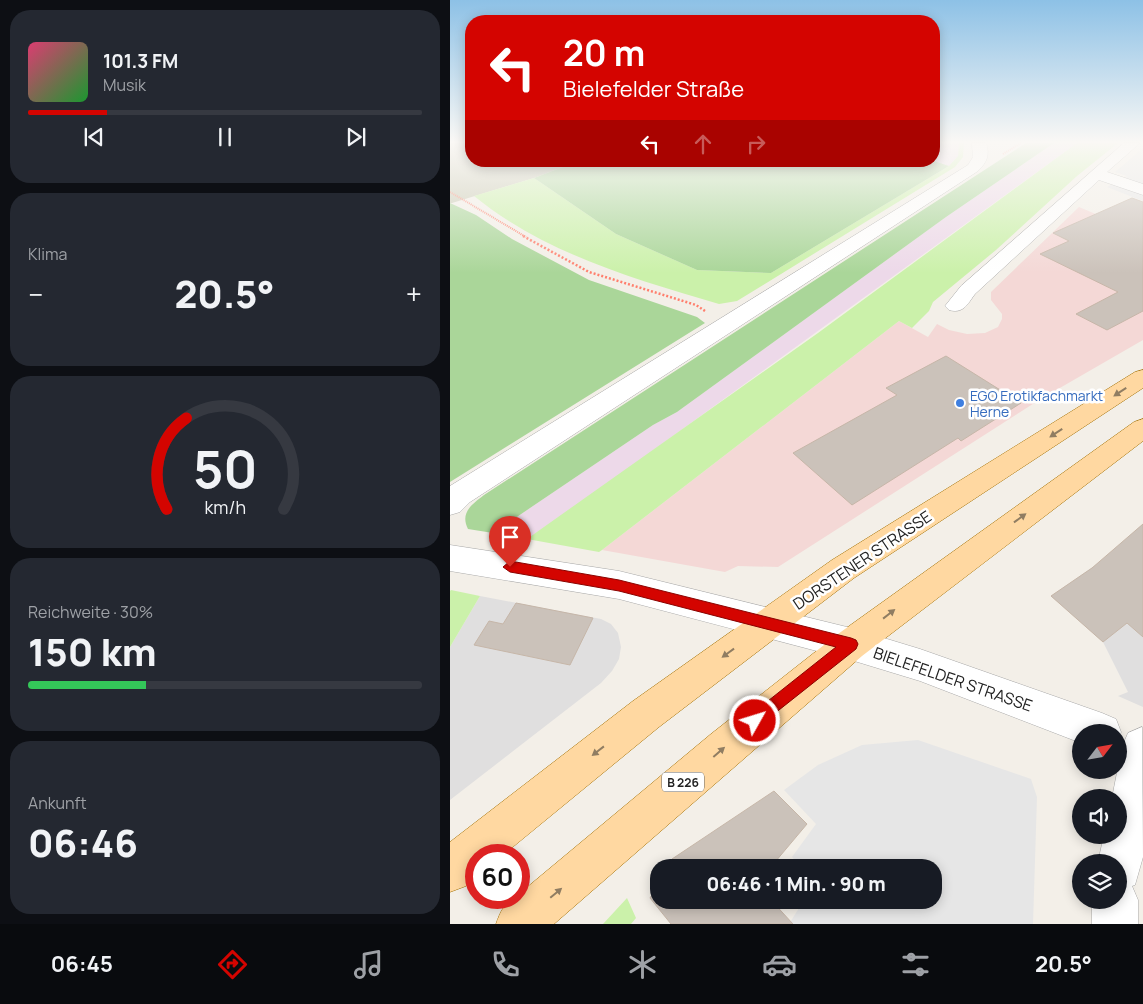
<!DOCTYPE html>
<html lang="de">
<head>
<meta charset="utf-8">
<style>
	:root { --surface:#171b24; --page:#242831; --text:#f1f3f6; --muted:#9ea1a6; --line:#363941; --accent:#d40400 }
	body { margin:0; font-family:Manrope,sans-serif; background:var(--page); color:var(--text); height:100vh; display:flex; flex-direction:column; font-size:19px; white-space:nowrap }
	* { box-sizing:border-box; margin:0 }
	p { font-size:16px; color:var(--muted) }
	.icon { flex:none; width:28px; height:28px; fill:none; stroke:currentColor; stroke-width:2; stroke-linecap:round; stroke-linejoin:round }
	.map { position:relative; flex:1; overflow:hidden }
	.panel { display:flex; flex-direction:column; gap:10px; padding:10px; background:#0d0f14; width:450px }
	.panel>* { flex:none }
	.top-card { position:absolute; left:15px; top:15px; width:475px; height:152px; border-radius:20px; box-shadow:0 2px 12px #0003; background:#d40400; color:#fff; overflow:hidden }
	.needle { width:32px; rotate:59deg }
	.controls { position:absolute; left:622px; top:724px; display:grid; gap:10px }
	.controls a { display:grid; place-items:center; width:55px; height:55px; border-radius:50%; background:var(--surface); box-shadow:0 2px 12px #0003; font-size:25px }
	.speed { position:absolute; left:15px; top:844px; display:flex; gap:10px; font-size:25px; font-weight:700; text-align:center }
	.speed>* { display:grid; place-content:center; width:65px; height:65px; border-radius:50%; background:var(--surface); box-shadow:0 2px 12px #0003; line-height:1 }
	.speed .limit { border:8px solid #d22; background:#fff; color:#111 }
	.pin { position:absolute; display:grid; place-items:center; width:42px; height:42px; color:#fff; margin:-51px -21px; border-radius:50% 50% 50% 0; rotate:-45deg; box-shadow:0 0 5px #0007 }
	.pin .icon { rotate:45deg }
	.me { position:absolute; width:55px; margin:-28px; rotate:51deg; stroke-linejoin:round; filter:drop-shadow(0 0 4px #0008) }
	.turn { display:flex; align-items:center; gap:18px; height:105px; padding:0 15px; font-size:22px }
	.turn .icon { width:65px; height:65px; stroke-width:2.5 }
	.turn b { display:block; font-size:35px; line-height:42px }
	.lanes { display:flex; align-items:center; height:48px; padding:0 15px; background:#0003; justify-content:center; gap:25px; direction:ltr }
	.lanes .off { opacity:.35 }
	.big { font-size:38px; font-weight:800; line-height:1.1 }
	.panel .card { flex:1; display:flex; flex-direction:column; justify-content:center; gap:8px; min-width:0; padding:0 18px; border-radius:20px; background:var(--page) }
	.panel .dial { align-items:center; gap:0 }
	.dial svg { height:130px; overflow:visible; fill:none; stroke:var(--line); stroke-width:7; stroke-linecap:round; text-anchor:middle }
	.dial text { fill:var(--text); stroke:none }
	.song { display:flex; align-items:center; gap:15px }
	.cover { width:60px; height:60px; border-radius:8px; background:linear-gradient(135deg,hsl(340 70% 55%),hsl(130 70% 35%)) }
	.played { height:5px; border-radius:2px; background:linear-gradient(90deg,var(--accent) 20%,var(--line) 20%) }
	.keys { display:flex; justify-content:space-around; direction:ltr }
	.heat { display:flex; justify-content:space-between; align-items:center; font-size:28px; direction:ltr }
	.charge { height:8px; border-radius:4px; background:linear-gradient(90deg,#34c759 30%,var(--line) 0) }
	.trip { position:absolute; left:200px; top:859px; width:292px; height:50px; border-radius:20px; background:var(--surface); box-shadow:0 2px 12px #0003; font-weight:800; line-height:50px; text-align:center }
	.dock { display:flex; height:80px; justify-content:space-around; align-items:center; background:#090b0e; color:var(--muted) }
	.dock .icon { width:35px; height:35px }
	.dock .on { color:var(--accent) }
	.dock b { font-size:22px; color:var(--text) }
	main { display:flex; flex:1; min-height:0 }
	.map>svg:first-child { display:block }
</style>
</head>
<body>
<main>
<section class="panel">
<div class="card">
<div class="song"><i class="cover"></i><div><b>101.3 FM</b><p>Musik</p></div></div>
<div class="played"></div>
<div class="keys"><svg class="icon" aria-label="previous" viewBox="0 0 24 24"><path d="M18 5L8 12l10 7zM5 5v14"/></svg><svg class="icon" aria-label="pause" viewBox="0 0 24 24"><path d="M8 5v14M16 5v14"/></svg><svg class="icon" aria-label="next" viewBox="0 0 24 24"><path d="M6 5l10 7-10 7zM19 5v14"/></svg></div>
</div>
<div class="card"><p>Klima</p>
<div class="heat"><a>−</a><b class="big">20.5°</b><a>+</a></div>
</div>
<div class="card dial"><svg viewBox="0 0 100 80">
<path d="M14 69A42 42 0 1 1 86 69"/>
<path d="M14 69A42 42 0 0 1 26 13" stroke="#d40400"/>
<text x="50" y="56" font-size="32" font-weight="700">50</text>
<text x="50" y="72" font-size="11">km/h</text>
</svg></div>
<div class="card"><p>Reichweite · 30%</p><b class="big">150 km</b><div class="charge"></div></div>
<div class="card"><p>Ankunft</p><b class="big">06:46</b></div>
</section>
<div class="map">
<svg width="693" height="924" viewBox="0 0 693 924">
	<rect width="100%" height="100%" fill="#f3efe8"/>
	<path fill="#e0dfdf" d="M693 524V707L668 696 678 692 653 642 601 596 654 559Z
		M30 596 151 619 161 624 168 633 171 647 169 659 162 671 151 683 0 800V647Z"/>
	<path fill="#f4d8d6" d="M629 207 693 234V340L589 400 328 567 288 566 275 572 152 550 449 321 478 337 487 324 499 330 517 334 535 333 548 327 552 319V314L541 300V292Z"/>
	<path fill="#edd9e9" d="M484 143H509L508 157 499 166 484 161Z
		M604 143H627L125 507 77 539 43 533 203 425 227 412 496 217Z"/>
	<path fill="#c8c9b2" d="M0 143H21V161H128L84 178 2 203H0Z"/>
	<path fill="#cbf1aa" d="M509 143H514L513 157 505 167 287 301 269 304C184 279 94 253 24 196L84 178 166 234 247 270 321 273 499 166 508 156Z
		M627 143H668L627 176 546 250 483 302 479 311 462 328 449 321 152 550 149 552 77 539 368 333Z
		M1 590 30 596 0 647V591Z
		M177 898 186 918 181 924H153Z"/>
	<path fill="#aad699" d="M576 143H604L496 217 227 412 203 425 43 533 18 529C10 513 21 505 34 495Z
		M128 161H484L499 166 321 273 247 270 166 234 84 178Z
		M0 203 26 215 62 239 139 280 247 317 255 323 0 482Z"/>
	<path fill="#e6e6e6" d="M693 148V201L657 187 677 176 665 172Z
		M468 740 581 779 587 797 583 924H339L354 900H484V868L351 867 342 857 366 824 334 790 368 765 412 745Z"/>
	<path fill="#cbc2ba" stroke="#c6b6a8" d="M682 198 693 202V311L657 330 626 314 668 292 590 254 619 241 603 233Z
		M496 356 571 403 511 441 508 438 402 505 343 453 447 395 436 388Z
		M693 524V637L677 623 653 642 601 596 642 568Z
		M66 603 143 618 120 665 24 645 39 621 53 624Z
		M324 791 357 824 320 868H218L222 859Z
		M209 883V900H321L343 924H221L200 898Z"/>
	<g fill="none" stroke-linecap="round" stroke-linejoin="round">
		<defs>
			<path id="minor" d="M522 143H536C540 155 537 162 528 171L20 502 10 512 0 515V486L518 165 523 157Z
				M674 143H690L657 172 693 184V195L649 180 525 294C517 305 513 314 499 310L495 306 511 286Z
				M0 545 169 571 401 628 470 649 652 713 666 719 671 732 669 738V732H631V743L470 681 401 660 169 599 0 571Z
				M692 727 693 857 685 885 682 886 688 900V924H642V900H669V862H648L654 835H669V798H662L672 747 678 733Z"/>
			<path id="major" d="M693 370V388L404 578 209 727 53 855H26V877L16 886 0 892V842L183 701 382 560 685 372Z
				M693 419V441L412 656 104 924H46C50 913 55 899 69 898V894L261 734 388 634 684 422Z"/>
		</defs>
		<use href="#minor" stroke="#a9a9a9" stroke-width="1"/>
		<use href="#major" stroke="#a06e00" stroke-width="1"/>
		<path stroke="#ff7f6d" stroke-width="2" stroke-dasharray="1 1" stroke-linecap="butt" d="M553 154 571 143
			M0 192 76 237"/>
		<path stroke="#ff7f6d" stroke-width="2.5" stroke-dasharray="2 2" stroke-linecap="butt" d="M73 236 139 272 246 305 255 311"/>
		<use href="#minor" fill="#fff" fill-rule="evenodd"/>
		<use href="#major" fill="#ffd8a1" fill-rule="evenodd"/>
	</g>
	<defs><path id="oneway-solid" d="M-6-.8H1V-3.2L6.5 0L1 3.2V.8H-6Z" transform="scale(1.25)"/></defs>
	<g fill="#907d62">
		<use href="#oneway-solid" transform="translate(670 392) rotate(147)"/>
		<use href="#oneway-solid" transform="translate(606 433) rotate(147)"/>
		<use href="#oneway-solid" transform="translate(570 518) rotate(-36)"/>
		<use href="#oneway-solid" transform="translate(439 614) rotate(-38)"/>
		<use href="#oneway-solid" transform="translate(278 653) rotate(144)"/>
		<use href="#oneway-solid" transform="translate(148 751) rotate(142)"/>
		<use href="#oneway-solid" transform="translate(269 752) rotate(-41)"/>
		<use href="#oneway-solid" transform="translate(106 893) rotate(-40)"/>
	</g>
	<linearGradient id="sky" x2="0" y2="1"><stop stop-color="#8dc1e6"/><stop offset="0.52" stop-color="#faf8f5"/><stop offset="1" stop-color="#faf8f5" stop-opacity="0"/></linearGradient>
	<rect width="693" height="273" fill="url(#sky)"/>
	<path fill="#d40400" stroke="#8a0300" d="M60 561 169 580 401 638 406 640 408 644 406 649 305 729 299 727 297 721 299 716 386 647 169 591 60 572 53 567Z"/>
	<circle fill="#3f7fe0" stroke="#fff" stroke-width="2" cx="510" cy="403" r="5"/>
	<g text-anchor="middle" dominant-baseline="central" stroke-width="5" stroke-linejoin="round" paint-order="stroke">
		<rect fill="#fff" stroke="#646464" stroke-width="1" x="212" y="772.5" width="42" height="19" rx="4"/>
		<g font-size="12" font-weight="bold" fill="#222">
			<text x="233" y="782">B 226</text>
		</g>
		<g font-size="14" fill="#366cbe" stroke="#fff" text-anchor="start">
			<text x="520" y="395">EGO Erotikfachmarkt<tspan x="520" dy="16">Herne</tspan></text>
		</g>
		<g font-size="16" fill="#222" stroke="#fff">
			<text transform="translate(412 560) rotate(-34)">DORSTENER STRASSE</text>
			<text transform="translate(503 679) rotate(19)">BIELEFELDER STRASSE</text>
		</g>
	</g>
</svg>
<div class="controls">
<a><svg class="needle" viewBox="-14 -14 28 28"><path d="M0-13l5 13h-10z" fill="#e53935"/><path d="M0 13l5-13h-10z" fill="#9ea1a6"/></svg></a>
<a><svg class="icon" aria-label="sound" viewBox="0 0 24 24"><path d="M4 9h4l5-4v14l-5-4H4zM17 9q2 3 0 6"/></svg></a>
<a><svg class="icon" aria-label="layers" viewBox="0 0 24 24"><path d="M12 4l9 5-9 5-9-5zM3 14l9 5 9-5"/></svg></a>
</div>
<div class="speed"><div class="limit">60</div></div>
<div class="pin" style="left:60px;top:567px;background:#d93025"><svg class="icon" aria-label="arrive" viewBox="0 0 24 24"><path d="M6 21V4h12l-3 4 3 4H6"/></svg></div>
<svg class="me" style="left:305px;top:721px" viewBox="-20 -20 40 40"><circle r="17" fill="#d40400" stroke="#fff" stroke-width="3"/><path d="M0-11L8 9 0 5-8 9z" fill="#fff"/></svg>
<div class="trip">06:46 · 1 Min. · 90 m</div>
<div class="top-card">
<div class="turn"><svg class="icon" aria-label="left" viewBox="0 0 24 24"><path d="M17 20v-9H6M10 6l-5 5 5 5"/></svg><div><b>20 m</b>Bielefelder Straße</div></div>
<div class="lanes"><svg class="icon" aria-label="left" viewBox="0 0 24 24"><path d="M17 20v-9H6M10 6l-5 5 5 5"/></svg><svg class="icon off" aria-label="ahead" viewBox="0 0 24 24"><path d="M12 20V5M6 11l6-6 6 6"/></svg><svg class="icon off" aria-label="right" viewBox="0 0 24 24"><path d="M7 20v-9h11M14 6l5 5-5 5"/></svg></div>
</div>
</div>
</main>
<nav class="dock">
<b>06:45</b>
<svg class="icon on" aria-label="directions" viewBox="0 0 24 24"><path d="M12 3l9 9-9 9-9-9zM9 14v-3h6M13 9l2 2-2 2"/></svg>
<svg class="icon" aria-label="music" viewBox="0 0 24 24"><path d="M9 18V5l10-2v13"/><circle cx="6" cy="18" r="3"/><circle cx="16" cy="16" r="3"/></svg>
<svg class="icon" aria-label="phone" viewBox="0 0 24 24"><path d="M5 4h4l2 5-3 2q2 4 5 5l2-3 5 2v4C11 20 4 13 5 4z"/></svg>
<svg class="icon" aria-label="climate" viewBox="0 0 24 24"><path d="M12 3v18M4 7l16 10M4 17L20 7"/></svg>
<svg class="icon" aria-label="car" viewBox="0 0 24 24"><path d="M5 17H2v-5l4-1 3-4h7l3 4 3 1v5h-3M9 17h6M6 11h13"/><circle cx="7" cy="17" r="2"/><circle cx="17" cy="17" r="2"/></svg>
<svg class="icon" aria-label="filters" viewBox="0 0 24 24"><path d="M4 7h16M4 17h16"/><circle cx="9" cy="7" r="2"/><circle cx="15" cy="17" r="2"/></svg>
<b>20.5°</b>
</nav>
</body>
</html>
